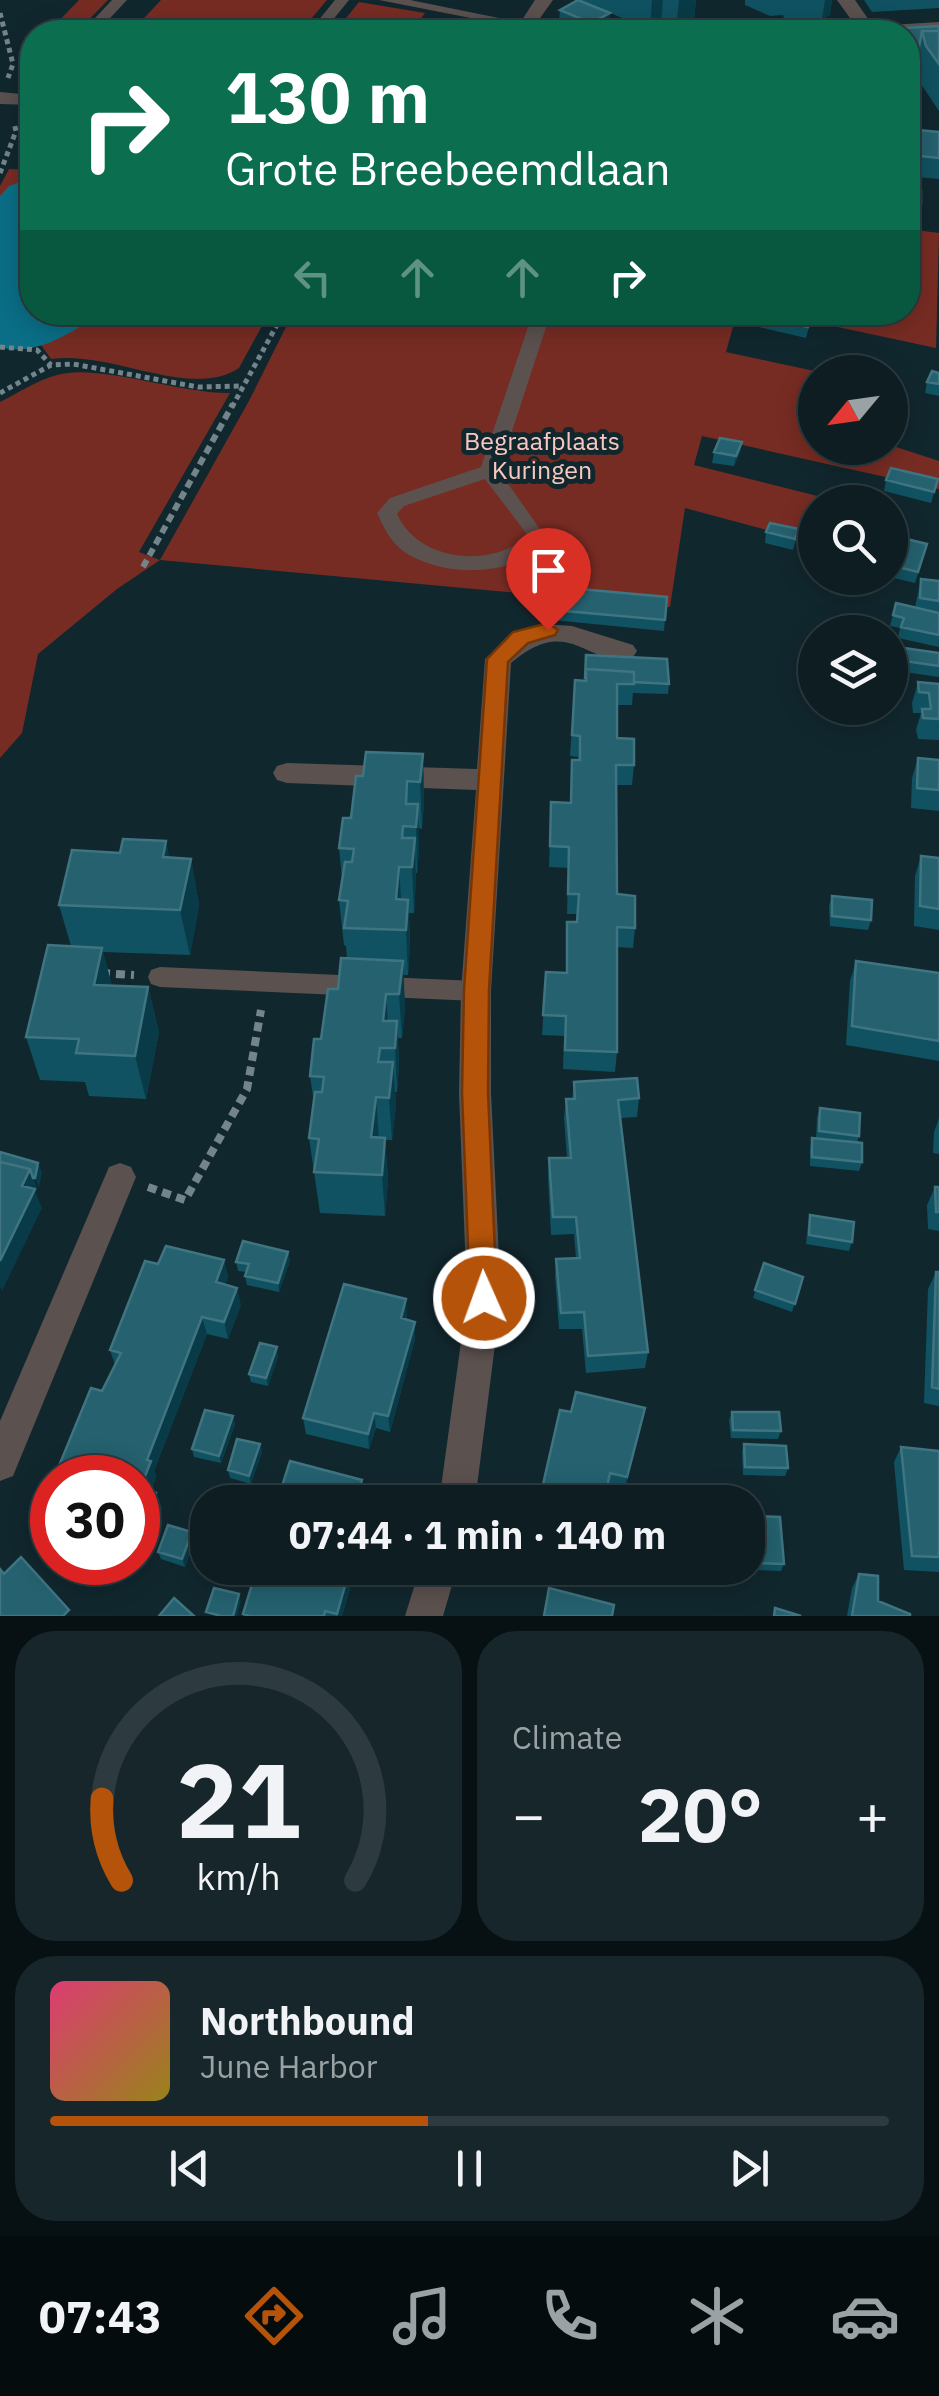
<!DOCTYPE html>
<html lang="en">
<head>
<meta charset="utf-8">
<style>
	:root { --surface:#0d1d22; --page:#16262a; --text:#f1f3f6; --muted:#9aa2a5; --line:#2d3b40; --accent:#b45309 }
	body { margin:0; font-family:"IBM Plex Sans",sans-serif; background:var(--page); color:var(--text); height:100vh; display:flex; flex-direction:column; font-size:38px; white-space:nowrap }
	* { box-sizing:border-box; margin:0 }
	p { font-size:32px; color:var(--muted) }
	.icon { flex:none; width:55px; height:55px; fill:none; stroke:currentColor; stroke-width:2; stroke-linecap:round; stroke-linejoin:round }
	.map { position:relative; height:1616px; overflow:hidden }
	.drawer { display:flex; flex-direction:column; gap:15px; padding:15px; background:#071013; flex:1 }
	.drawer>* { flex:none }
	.banner { position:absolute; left:20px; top:20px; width:900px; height:305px; border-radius:40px; box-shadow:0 5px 25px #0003,0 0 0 2px var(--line); background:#0b6e4f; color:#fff; overflow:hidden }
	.needle { width:65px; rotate:241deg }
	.buttons { position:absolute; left:798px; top:355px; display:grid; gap:20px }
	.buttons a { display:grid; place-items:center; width:110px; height:110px; border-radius:50%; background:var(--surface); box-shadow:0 5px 25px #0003,0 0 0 2px var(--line); font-size:50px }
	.speed { position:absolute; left:30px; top:1455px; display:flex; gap:20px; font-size:50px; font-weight:700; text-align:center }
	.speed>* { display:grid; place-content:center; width:130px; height:130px; border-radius:50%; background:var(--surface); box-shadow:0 5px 25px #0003,0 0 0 2px var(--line); line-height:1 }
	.speed .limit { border:15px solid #d22; background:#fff; color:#111 }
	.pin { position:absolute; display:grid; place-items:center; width:85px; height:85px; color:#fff; margin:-102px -42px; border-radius:50% 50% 50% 0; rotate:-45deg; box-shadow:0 0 10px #0007 }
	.pin .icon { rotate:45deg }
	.me { position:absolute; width:110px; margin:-55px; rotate:358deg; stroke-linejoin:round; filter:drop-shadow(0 0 8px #0008) }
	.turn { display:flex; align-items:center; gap:35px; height:210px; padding:0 40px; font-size:45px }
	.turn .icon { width:130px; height:130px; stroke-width:2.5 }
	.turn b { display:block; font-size:70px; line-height:85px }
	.lanes { display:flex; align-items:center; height:95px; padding:0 40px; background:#0003; justify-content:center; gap:50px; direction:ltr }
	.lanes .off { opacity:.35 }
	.big { font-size:75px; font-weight:700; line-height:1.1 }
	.drawer .widget { flex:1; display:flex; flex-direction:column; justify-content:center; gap:15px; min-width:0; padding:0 35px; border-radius:40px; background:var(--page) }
	.drawer .dial { align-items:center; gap:0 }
	.dial svg { height:260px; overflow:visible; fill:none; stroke:var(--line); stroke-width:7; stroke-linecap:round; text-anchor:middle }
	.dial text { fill:var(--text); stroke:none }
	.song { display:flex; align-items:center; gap:30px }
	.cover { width:120px; height:120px; border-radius:15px; background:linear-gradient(135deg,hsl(340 70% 55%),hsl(50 70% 35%)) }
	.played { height:10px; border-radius:5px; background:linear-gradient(90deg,var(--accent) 45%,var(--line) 45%) }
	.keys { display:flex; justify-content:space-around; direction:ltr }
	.heat { display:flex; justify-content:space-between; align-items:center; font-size:55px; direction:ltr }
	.drawer .tiles { flex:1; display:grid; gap:15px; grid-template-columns:1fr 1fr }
	.widget:last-child { grid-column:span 2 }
	.trip { position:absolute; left:190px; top:1485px; width:575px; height:100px; border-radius:40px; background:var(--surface); box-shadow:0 5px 25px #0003,0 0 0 2px var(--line); font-weight:700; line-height:100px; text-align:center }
	.tab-bar { display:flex; height:160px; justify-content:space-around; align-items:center; background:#050c0e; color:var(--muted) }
	.tab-bar .icon { width:70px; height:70px }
	.tab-bar .selected { color:var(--accent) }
	.tab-bar b { font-size:45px; color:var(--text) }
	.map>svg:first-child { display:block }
</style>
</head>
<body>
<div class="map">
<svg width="939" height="1616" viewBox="0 0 939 1616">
	<rect width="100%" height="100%" fill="#11272e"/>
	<path fill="#772c23" d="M79 0H108L77 32H48Z
		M161 0H327L300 32H131Z
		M359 2 425 13 411 32H335Z
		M9 169 32 170V312L269 313 239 368C190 400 112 350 51 359L41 345 24 349 0 346V186Z
		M908 229 939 233 936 348 772 313 908 312Z
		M293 313H694L734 323 726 352 819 372H815V395L809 393 796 413 815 420V448L890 445 939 461V489L702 436 694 465 841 502H815V543L685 508 670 607 160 560 117 589 38 654 22 733 0 758V402C18 393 38 380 57 375 98 363 180 394 230 393L139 552 160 560 250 399Z"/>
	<path fill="#0a6e86" d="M32 178V312L104 313C73 330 37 358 0 347V196L9 186Z"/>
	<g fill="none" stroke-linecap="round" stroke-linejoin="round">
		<path stroke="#73858b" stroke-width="5" stroke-dasharray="5 4" stroke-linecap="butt" d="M0 13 13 64 8 78
			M662 32 695 25 794 28 801 32
			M0 173 16 131 14 123
			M0 347 37 350 51 365
			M0 393 51 365 73 364 198 387 241 386
			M232 407 284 312"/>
		<path stroke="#73858b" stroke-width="6" stroke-dasharray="8 5" stroke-linecap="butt" d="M143 567 233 404"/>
		<path stroke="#73858b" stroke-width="8" stroke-dasharray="9 6" stroke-linecap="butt" d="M101 973 134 975
			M148 1187 185 1200 247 1089 261 1010"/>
		<path fill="#5b514f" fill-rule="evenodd" d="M112 0H127L97 32H82Z
			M335 0H349L323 32H309Z
			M379 0H410L534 25 527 29Z
			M533 312H551L499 471 547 539C517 579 442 578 403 551 390 541 384 528 377 513L390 498 481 467ZM485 479 526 533 527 537C489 569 418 561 397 514L404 506Z
			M160 967 476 981 485 984 488 991 485 998 476 1001 160 987 151 984 148 977 151 970Z"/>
		<path fill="#5b514f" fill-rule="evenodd" d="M535 0H553L530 32H514Z
			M837 0H855L873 26 939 22V32H860Z
			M0 92 32 95V105L0 104Z
			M544 624 572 626 633 645 637 651 633 657C588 671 572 611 511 663L491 991V1093L501 1298 475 1502H439L467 1298 459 1093 461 991 476 790 287 783 277 780 273 773 277 766 287 763 477 769 485 659 506 639Z
			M120 1163 131 1167 136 1177 13 1476 0 1481V1421L109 1167Z
			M420 1568H457L443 1616H405Z"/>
	</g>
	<path fill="#105261" d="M580 0H696L694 19 676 29 661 23 650 30Z
		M745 0H832L830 15 822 19 785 21 783 15 770 16 745 5Z
		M864 0H939V8L872 12Z
		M560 10 609 23 592 32 586 31V32H539L556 29 563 21 559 20Z
		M939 26V111L919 81 915 67H911L908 59V32H906V28Z
		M908 129 939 132V179L915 177 911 185 908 184Z
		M908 190 921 204 919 215 908 214Z
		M752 312 812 316 806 338 750 325Z
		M939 373V396L925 393 927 382Z
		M742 442 740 453 734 466 712 463 714 452Z
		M938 479 931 503 884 491 886 480Z
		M799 529 793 550 765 543 766 532Z
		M890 535 927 544 915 583 890 577Z
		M921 579 939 581V647L898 638 900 628 890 626 896 603 915 607Z
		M667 597 664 631 553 620 554 610Z
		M890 646 939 653V677L890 670Z
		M575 680 669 684 668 694 633 693 632 705H617V738L634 765 632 785H617V894L635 928 633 948 617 947V1052L615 1072 563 1069 564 1036 542 1035 546 972 566 973 567 922H577V914H567L568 868 549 867 551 802 570 803 572 760H578V757L570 756Z
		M918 682 939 684V740L918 739 916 730 921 713H913L912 703Z
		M423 754 424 801 422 829 418 828 419 851 417 873H416L414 913H409L410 945 408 975H403L405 1006 402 1038H398L399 1065 397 1092H395L396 1105 392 1140H385L388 1179 385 1216 320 1213 309 1138 314 1103 310 1076 347 959 346 946 344 945 339 900 342 879 339 848 363 776Z
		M918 758 939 760V811L911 808 912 778Z
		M166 841 169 858 191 859 199 905 190 955 103 952 112 986 148 987 159 1032 146 1099 89 1096 85 1082 40 1080 26 1037 71 946 59 905 120 853Z
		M921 856 939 858V930L914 926 915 876Z
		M832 896 871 920 868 930 830 926 829 906Z
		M856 961 939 973V1061L846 1045 850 981Z
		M574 1082 639 1098 637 1117 621 1118 648 1352 645 1368 586 1373 582 1329H559L555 1276 556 1259 576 1258 574 1234 551 1235 548 1177 549 1158H567L564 1118 566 1099H572Z
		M820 1108 859 1136 857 1143 862 1162 859 1171 810 1166V1148L812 1138 816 1139 817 1117Z
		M939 1118V1154L933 1153 934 1132Z
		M935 1187H939V1231L928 1229 927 1205Z
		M810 1215 852 1242 849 1251 806 1244 808 1224Z
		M288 1252 290 1261 279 1292 247 1285 245 1276 246 1272 238 1271 236 1262Z
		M224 1260 228 1277 225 1285 241 1305 228 1339 207 1334 154 1471 156 1476 151 1492 156 1493 162 1508 145 1555 138 1553V1478L102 1391 115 1365 110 1350 158 1264Z
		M764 1263 803 1277 792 1312 753 1298Z
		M936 1272H939V1406L924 1403 928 1289Z
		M406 1299V1320L415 1322V1339L390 1432 376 1428 369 1449 306 1434 303 1418Z
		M278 1356 268 1386 251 1382 249 1374Z
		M732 1412 781 1431 778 1439 731 1438 729 1420Z
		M235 1424 221 1463 194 1457 192 1449Z
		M642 1424 624 1492 607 1488 539 1502Z
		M260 1444 262 1452 251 1484 230 1478 228 1470Z
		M744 1444 788 1468 785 1476 743 1475 742 1452Z
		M901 1447 939 1451V1572L904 1570 894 1462Z
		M755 1516 784 1564 781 1571 755 1570 752 1524Z
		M195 1540 185 1567 161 1559 158 1552Z
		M356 1568 342 1616H243V1614Z
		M859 1574 878 1601 910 1616H847L852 1588Z"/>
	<path fill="#083b47" d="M652 0H663L661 23 650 30Z
		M679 0H696L694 19 676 29Z
		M825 0H832L830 15 822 19Z
		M610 13 609 23 591 32V23Z
		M920 156 915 177 911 185 915 164Z
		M742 442 740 453 734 466 736 456Z
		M423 754 424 801 422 829 420 782Z
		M418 804 419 851 417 873 416 827Z
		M415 838 416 884 414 913 412 867Z
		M166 841 175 887 163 857Z
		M191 859 199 905 190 955 180 910Z
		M399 867 402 913 396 899Z
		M408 900 410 945 408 975 406 930Z
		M102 948 114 993 94 985Z
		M403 961 405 1006 402 1038 399 994Z
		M148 987 159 1032 146 1099 135 1056Z
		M386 994 389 1038 383 1021Z
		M397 1021 399 1065 397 1092 395 1048Z
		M393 1062 396 1105 392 1140 389 1098Z
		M376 1097 379 1140 371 1137Z
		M385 1138 388 1179 385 1216 382 1175Z
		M38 1163 42 1172 39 1188 35 1178Z
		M30 1169 37 1187 35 1191 42 1208 2 1291 0 1287V1261L22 1186Z
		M288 1252 290 1261 279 1292 278 1283Z
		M224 1260 228 1277 220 1299 216 1282Z
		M237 1288 241 1305 228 1339 224 1322Z
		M406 1299 407 1316 402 1335 401 1318Z
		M202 1317 207 1334 154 1471 156 1476 146 1504 140 1489 147 1460Z
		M415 1322V1339L390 1432 388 1416Z
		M277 1347 278 1356 268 1386 266 1378Z
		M645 1408 642 1424 624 1492 627 1477Z
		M374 1413 376 1428 369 1449 368 1434Z
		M233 1416 235 1424 221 1463 219 1456Z
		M260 1444 262 1452 251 1484 249 1476Z
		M362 1480 364 1495 362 1502H356Z
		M156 1493 162 1508 145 1555 139 1541Z
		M192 1532 195 1540 185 1567 182 1559Z
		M350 1568H356L342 1616H337Z
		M239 1594 241 1601 237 1616H233Z"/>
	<path fill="#25616f" stroke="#3f7480" stroke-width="2.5" d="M578 0 610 13 591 23 560 10Z
		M416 19 465 28 461 32H406Z
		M562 21 586 25 581 32H539L543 26 556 29Z
		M939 26V31H922L919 47H915L906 28Z
		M785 27 786 32H750L749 31Z
		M922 31H939V64L926 46Z
		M908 129 939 132V158L920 156 915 164H908Z
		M908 190 921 191V204L908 203Z
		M752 312H798L812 316 808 327 752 314Z
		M932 371 939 373V384L927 382Z
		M720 438 742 442 736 456 714 452Z
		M891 468 938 479 934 492 886 480Z
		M770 523 799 529 795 539 766 532Z
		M890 535 927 544 918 572 890 565Z
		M921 579 939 581V601L920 598Z
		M557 587 667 597 665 620 554 610Z
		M896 603 939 613V635L901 627 904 618 893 615Z
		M890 646 939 653V666L890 659Z
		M586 655 667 659 669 684 634 682V672L586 669 585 679Z
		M586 669 634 672V684H617V738L634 739V765H616L617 894 635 896V928L617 927V1052L565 1050 566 1016 543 1015 546 972 567 973V922H577L579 894H568L569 847 550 846 551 802 571 803 572 760H580V736L572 735 575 680 586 681Z
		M918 682 939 684V719L923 718 922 709H931L929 693 919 692Z
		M366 752 423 754 420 782 407 781 406 804H418L416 827 403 826 402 838H415L412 867H399L396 899 408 900 406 930 344 928 348 901 339 900 345 862H352L354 849 339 848 343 818H351L356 776H363Z
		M918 758 939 760V790L917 788Z
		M123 839 166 841 163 857 191 859 180 910 59 905 72 850 120 853Z
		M921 856 939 858V909L920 906Z
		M832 896 872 900 871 920 832 916Z
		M48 945 102 948 94 985 148 987 135 1056 76 1053 79 1039 26 1037Z
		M341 958 403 961 399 994H386L383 1021H397L395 1048H380L378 1062H393L389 1098 376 1097 371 1137 385 1138 382 1175 314 1172 319 1139 309 1138 315 1092H322L324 1077 310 1076 314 1039H321L328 989H338Z
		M856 961 939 973V1041L852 1026Z
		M637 1078 639 1098 618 1100 648 1352 588 1356 584 1312 561 1313 556 1259 580 1258 576 1217H553L549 1158H571L566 1099H575L574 1082Z
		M820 1108 860 1113 859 1136 819 1131Z
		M812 1138 862 1143V1162L812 1157Z
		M0 1152 38 1163 35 1178H33L30 1169 0 1162Z
		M0 1162 30 1169 22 1186 35 1189 0 1261Z
		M935 1187H939V1212H936Z
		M810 1215 854 1222 852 1242 809 1235Z
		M243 1241 288 1252 278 1283 245 1276 249 1264 236 1262Z
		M166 1246 224 1260 216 1282 237 1288 224 1322 202 1317 147 1460 151 1461 140 1489 156 1493 139 1541 138 1540V1478H54L91 1388 102 1391 121 1353 110 1350 145 1261 158 1264Z
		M764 1263 803 1277 795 1304 755 1290Z
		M936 1272H939V1389L932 1387Z
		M344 1284 406 1299 401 1318 415 1322 388 1416 374 1413 368 1434 303 1418Z
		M260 1343 277 1347 266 1378 249 1374Z
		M576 1392 645 1408 627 1477 610 1473 604 1502H539L560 1410 571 1412Z
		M205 1410 233 1416 219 1456 192 1449Z
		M732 1412H779L781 1431 733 1430Z
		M237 1439 260 1444 249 1476 228 1470Z
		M744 1444 786 1446 788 1468 745 1467Z
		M901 1447 939 1451V1557L912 1556Z
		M290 1461 362 1480 356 1502H359H277Z
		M755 1516 780 1517 784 1564 758 1563Z
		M168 1525 192 1532 182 1559 158 1552Z
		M21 1557 69 1610 63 1616H0V1569L4 1574Z
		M257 1568H350L337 1614 325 1611 324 1616H250L243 1614Z
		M859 1574 878 1576V1601L910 1614V1616H852Z
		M214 1588 239 1594 233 1616H221L206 1612Z
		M549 1588 614 1605 612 1616H544Z
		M174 1598 194 1616H159Z
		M775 1608 801 1616H774Z"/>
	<path fill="#b45309" stroke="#753606" stroke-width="2.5" d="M548 623 558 630 555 635 528 643 508 662 489 990 488 1092 497 1298 493 1307 484 1311 474 1307 470 1298 462 1092 464 990 487 659 513 632Z"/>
	<g text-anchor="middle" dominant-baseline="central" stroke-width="10" stroke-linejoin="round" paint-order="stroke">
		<g font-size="25" fill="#f8c8c0" stroke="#11272e">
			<text x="542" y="440">Begraafplaats<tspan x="542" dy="29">Kuringen</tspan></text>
		</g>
	</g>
</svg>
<div class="buttons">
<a><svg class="needle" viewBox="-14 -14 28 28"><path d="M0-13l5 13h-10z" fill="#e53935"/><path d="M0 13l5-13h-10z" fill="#9aa2a5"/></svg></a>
<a><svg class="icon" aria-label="search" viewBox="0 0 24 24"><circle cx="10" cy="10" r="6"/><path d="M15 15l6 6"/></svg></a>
<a><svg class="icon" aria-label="layers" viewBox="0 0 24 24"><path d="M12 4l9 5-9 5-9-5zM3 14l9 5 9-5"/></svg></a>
</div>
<div class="speed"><div class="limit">30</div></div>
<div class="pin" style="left:548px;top:630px;background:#d93025"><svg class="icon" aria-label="arrive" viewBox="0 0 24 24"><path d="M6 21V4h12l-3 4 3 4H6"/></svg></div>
<svg class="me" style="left:484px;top:1298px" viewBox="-20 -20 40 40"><circle r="17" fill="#b45309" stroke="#fff" stroke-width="3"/><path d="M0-11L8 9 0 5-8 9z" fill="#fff"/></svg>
<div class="trip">07:44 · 1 min · 140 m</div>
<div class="banner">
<div class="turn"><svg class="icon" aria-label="right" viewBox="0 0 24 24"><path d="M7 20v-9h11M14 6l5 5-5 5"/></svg><div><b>130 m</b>Grote Breebeemdlaan</div></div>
<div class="lanes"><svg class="icon off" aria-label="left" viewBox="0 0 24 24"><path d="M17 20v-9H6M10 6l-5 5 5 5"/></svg><svg class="icon off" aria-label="ahead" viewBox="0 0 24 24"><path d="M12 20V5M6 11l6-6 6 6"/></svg><svg class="icon off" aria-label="ahead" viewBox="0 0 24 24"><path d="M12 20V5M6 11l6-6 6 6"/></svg><svg class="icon" aria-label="right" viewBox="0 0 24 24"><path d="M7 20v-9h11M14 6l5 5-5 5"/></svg></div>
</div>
</div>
<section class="drawer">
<div class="tiles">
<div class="widget dial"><svg viewBox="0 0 100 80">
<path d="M14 69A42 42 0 1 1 86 69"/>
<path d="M14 69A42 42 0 0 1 8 44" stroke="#b45309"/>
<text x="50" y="56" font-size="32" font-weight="700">21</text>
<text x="50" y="72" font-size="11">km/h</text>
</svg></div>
<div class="widget"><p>Climate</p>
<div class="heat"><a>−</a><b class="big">20°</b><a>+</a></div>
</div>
<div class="widget">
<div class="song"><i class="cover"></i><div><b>Northbound</b><p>June Harbor</p></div></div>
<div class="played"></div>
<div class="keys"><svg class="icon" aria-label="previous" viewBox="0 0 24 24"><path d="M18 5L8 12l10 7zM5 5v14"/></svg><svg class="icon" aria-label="pause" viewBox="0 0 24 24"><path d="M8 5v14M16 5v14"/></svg><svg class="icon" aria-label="next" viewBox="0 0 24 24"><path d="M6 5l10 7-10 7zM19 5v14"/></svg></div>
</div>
</div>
</section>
<nav class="tab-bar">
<b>07:43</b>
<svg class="icon selected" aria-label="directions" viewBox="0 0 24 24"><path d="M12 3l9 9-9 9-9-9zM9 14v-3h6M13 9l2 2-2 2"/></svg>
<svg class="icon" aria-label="music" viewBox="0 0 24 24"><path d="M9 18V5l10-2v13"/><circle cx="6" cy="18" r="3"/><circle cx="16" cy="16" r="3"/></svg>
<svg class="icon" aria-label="phone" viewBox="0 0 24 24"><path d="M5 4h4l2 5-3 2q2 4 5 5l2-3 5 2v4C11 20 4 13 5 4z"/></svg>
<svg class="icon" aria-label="climate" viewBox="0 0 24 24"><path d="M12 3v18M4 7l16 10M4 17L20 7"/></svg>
<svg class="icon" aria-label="car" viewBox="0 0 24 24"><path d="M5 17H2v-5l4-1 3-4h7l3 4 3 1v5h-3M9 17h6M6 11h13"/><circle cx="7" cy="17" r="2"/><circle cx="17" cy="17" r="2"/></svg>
</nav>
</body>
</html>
